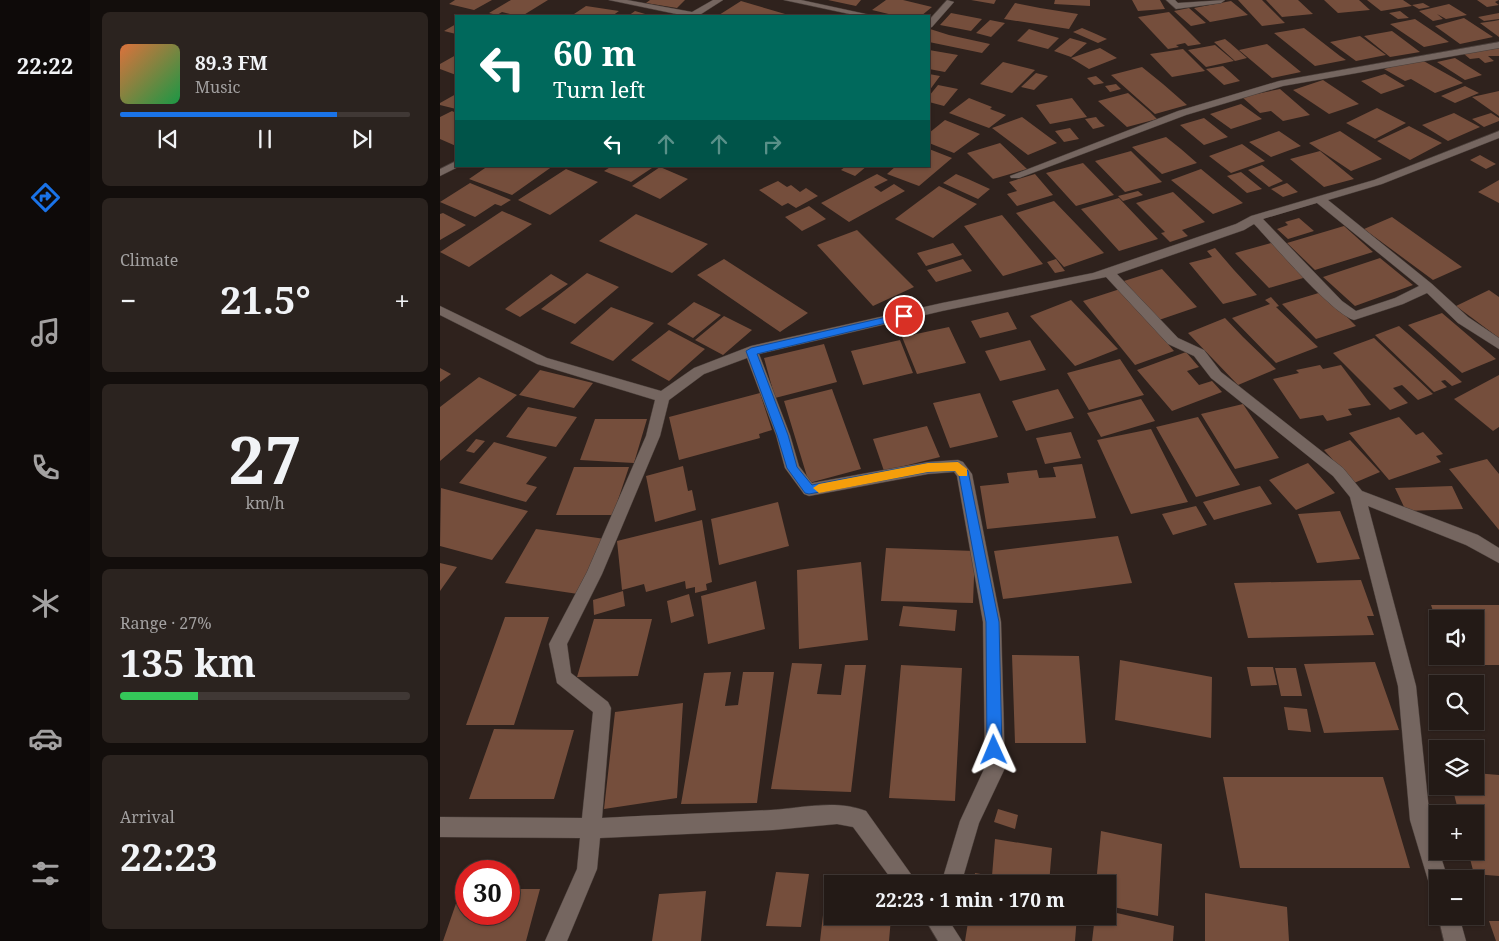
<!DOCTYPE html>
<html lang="en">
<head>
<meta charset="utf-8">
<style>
	:root { --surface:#231a16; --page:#2b231f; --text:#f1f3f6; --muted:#a3a1a1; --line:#403835; --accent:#1a73e8 }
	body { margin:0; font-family:"Noto Serif",serif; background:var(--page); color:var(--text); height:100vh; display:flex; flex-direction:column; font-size:19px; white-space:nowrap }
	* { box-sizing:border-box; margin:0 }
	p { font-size:16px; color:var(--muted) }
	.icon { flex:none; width:28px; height:28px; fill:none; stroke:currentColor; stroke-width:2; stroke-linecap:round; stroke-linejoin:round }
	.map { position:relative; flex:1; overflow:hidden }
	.details { display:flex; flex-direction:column; gap:12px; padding:12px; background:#130e0c; width:350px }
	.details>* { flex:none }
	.hud { position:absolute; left:15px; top:15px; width:475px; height:152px; border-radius:0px; box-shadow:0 1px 4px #0004,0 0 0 1px var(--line); background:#00695c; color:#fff; overflow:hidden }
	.fabs { position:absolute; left:989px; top:610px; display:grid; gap:10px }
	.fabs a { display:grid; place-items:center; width:55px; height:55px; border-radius:0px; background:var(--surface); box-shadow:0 1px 4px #0004,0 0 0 1px var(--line); font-size:25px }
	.speed { position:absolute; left:15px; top:860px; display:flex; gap:10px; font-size:25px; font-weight:700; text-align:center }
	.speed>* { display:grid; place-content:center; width:65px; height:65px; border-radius:50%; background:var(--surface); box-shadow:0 1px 4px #0004,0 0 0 1px var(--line); line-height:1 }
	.speed .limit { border:8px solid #d22; background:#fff; color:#111 }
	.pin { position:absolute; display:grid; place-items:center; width:42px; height:42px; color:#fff; margin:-21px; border:2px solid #fff; border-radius:50%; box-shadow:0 1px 5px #0007 }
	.me { position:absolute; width:55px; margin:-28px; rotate:359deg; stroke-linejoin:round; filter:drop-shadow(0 0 4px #0008) }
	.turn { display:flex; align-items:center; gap:18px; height:105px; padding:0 15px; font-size:22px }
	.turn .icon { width:65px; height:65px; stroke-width:2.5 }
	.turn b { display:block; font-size:35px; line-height:42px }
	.lanes { display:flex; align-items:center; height:48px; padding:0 15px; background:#0003; justify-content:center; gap:25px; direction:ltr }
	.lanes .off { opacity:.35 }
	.big { font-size:38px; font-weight:700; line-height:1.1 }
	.details .tile { flex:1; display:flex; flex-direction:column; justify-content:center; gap:8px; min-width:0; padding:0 18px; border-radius:8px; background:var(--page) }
	.details .dial { align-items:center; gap:0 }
	.dial b { font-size:65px; line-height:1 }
	.song { display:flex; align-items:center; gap:15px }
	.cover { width:60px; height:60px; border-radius:8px; background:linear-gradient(135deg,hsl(20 70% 55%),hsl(140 70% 35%)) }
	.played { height:5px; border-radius:2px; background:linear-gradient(90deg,var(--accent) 75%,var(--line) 75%) }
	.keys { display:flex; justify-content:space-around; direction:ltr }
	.heat { display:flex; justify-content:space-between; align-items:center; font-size:28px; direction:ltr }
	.charge { height:8px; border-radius:4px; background:linear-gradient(90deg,#34c759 27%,var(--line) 0) }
	.trip { position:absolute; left:384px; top:875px; width:292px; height:50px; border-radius:0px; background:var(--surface); box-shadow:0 1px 4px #0004,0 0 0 1px var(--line); font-weight:700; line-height:50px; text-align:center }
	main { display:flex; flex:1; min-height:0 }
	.tabs { display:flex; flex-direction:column; width:90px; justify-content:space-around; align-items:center; background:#0e0a09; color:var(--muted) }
	.tabs .icon { width:35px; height:35px }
	.tabs .active { color:var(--accent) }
	.tabs b { font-size:22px; color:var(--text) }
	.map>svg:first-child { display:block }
</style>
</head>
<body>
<main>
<nav class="tabs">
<b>22:22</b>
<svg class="icon active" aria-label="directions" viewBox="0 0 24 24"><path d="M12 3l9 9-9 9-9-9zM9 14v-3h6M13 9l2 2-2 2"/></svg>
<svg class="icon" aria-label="music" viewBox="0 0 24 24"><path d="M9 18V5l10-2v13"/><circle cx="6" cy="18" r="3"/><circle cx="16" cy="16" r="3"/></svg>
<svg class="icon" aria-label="phone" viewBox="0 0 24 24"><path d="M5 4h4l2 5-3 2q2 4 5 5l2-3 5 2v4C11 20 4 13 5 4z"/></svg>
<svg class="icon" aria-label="climate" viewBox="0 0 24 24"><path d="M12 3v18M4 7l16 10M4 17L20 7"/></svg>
<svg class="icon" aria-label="car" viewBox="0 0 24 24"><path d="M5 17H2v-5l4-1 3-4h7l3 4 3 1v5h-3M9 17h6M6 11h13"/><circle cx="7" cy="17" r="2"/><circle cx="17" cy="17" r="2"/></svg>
<svg class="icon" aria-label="filters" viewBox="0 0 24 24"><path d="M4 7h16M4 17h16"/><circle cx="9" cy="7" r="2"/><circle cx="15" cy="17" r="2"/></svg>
</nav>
<section class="details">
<div class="tile">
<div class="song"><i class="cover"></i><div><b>89.3 FM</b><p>Music</p></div></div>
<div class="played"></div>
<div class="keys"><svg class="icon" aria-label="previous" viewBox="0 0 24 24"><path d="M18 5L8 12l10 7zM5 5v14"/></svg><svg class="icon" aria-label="pause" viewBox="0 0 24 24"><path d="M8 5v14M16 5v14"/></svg><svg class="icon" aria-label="next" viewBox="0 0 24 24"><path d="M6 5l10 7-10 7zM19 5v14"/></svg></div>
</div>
<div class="tile"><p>Climate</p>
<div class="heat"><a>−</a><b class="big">21.5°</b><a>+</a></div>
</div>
<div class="tile dial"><b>27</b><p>km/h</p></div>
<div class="tile"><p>Range · 27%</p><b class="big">135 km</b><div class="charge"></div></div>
<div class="tile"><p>Arrival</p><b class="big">22:23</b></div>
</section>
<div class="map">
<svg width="1059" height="941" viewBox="0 0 1059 941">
	<rect width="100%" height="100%" fill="#2f221d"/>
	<path fill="#754e3c" d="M15 0H52L34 10 9 4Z
		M71 0H108L82 16H67L70 14 62 12 57 15 49 13Z
		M210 0H245L237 8 206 3Z
		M388 0H421L416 6Z
		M446 0H463L492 7 481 16H457L432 10Z
		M531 0H556L554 4Z
		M615 0H650V6L614 4Z
		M692 0H720L725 9 698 11Z
		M798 0H822L845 23 822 26Z
		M826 0H858L873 14 842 17Z
		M884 0H919L930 10 898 13Z
		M927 0H963L972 6 941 11Z
		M1037 0H1059L1055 2 1059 5 1047 7Z
		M301 1 352 16 279 15Z
		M791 1 808 15 770 22 754 8Z
		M575 3 600 8 638 14 629 29 564 19Z
		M983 3 990 7 979 9 972 5Z
		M1009 4 1027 15 1006 19 997 14 1003 19 993 21 979 11Z
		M146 6 179 11 172 16H131Z
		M749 8 766 23 751 26 734 11Z
		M195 11 212 16H188Z
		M960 11 969 18 958 19 949 13Z
		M729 12 761 44 748 46 745 43 736 45 739 47 728 49 698 17Z
		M511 13 542 19 531 31 500 25Z
		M1059 13V19L1044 21 1038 17Z
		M1024 18 1053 37 1020 44 995 26Z
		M975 19 1009 42 984 47 950 24Z
		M550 20 565 23 551 37 536 33Z
		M1059 20V37L1040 23 1054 21Z
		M16 24V34L4 31Z
		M642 28 656 34 667 39 658 43 633 32Z
		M864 28 900 56 906 60 875 66 834 33Z
		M490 29 509 35 550 44 542 53 489 42Z
		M589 29 605 34 619 38 608 49 577 41Z
		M952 31 980 52 950 57 924 36Z
		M920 36 946 55 916 61 890 42Z
		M630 38 647 43 631 57 614 51Z
		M785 39 790 43 807 58 795 61 774 42Z
		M827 44 861 72 832 78 799 50Z
		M775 45 794 61 766 67 748 50Z
		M660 48 677 58 649 69 631 58Z
		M1059 48V56H1048L1054 61 1045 63 1039 58 1030 59 1024 54Z
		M743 49 765 71 732 77 710 54Z
		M489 50 518 55 505 72 489 69Z
		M16 55V75L0 69V64Z
		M1015 58 1034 70 1042 75 1025 80 997 62Z
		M980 59 1023 83 995 93 971 79 965 81 944 69Z
		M563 62 595 70 572 93 540 84Z
		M783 66 789 71 800 81 784 85 766 69Z
		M702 67 723 84 747 105 715 114 671 75Z
		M596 73 608 76 594 90 581 87Z
		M489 74 500 76 489 91Z
		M945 74 965 86 941 94 921 81Z
		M656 76 664 83 654 85 647 78Z
		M883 80 919 104 889 114 853 90Z
		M676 84 681 89 670 92 665 86Z
		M498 85 518 89 504 106 489 102V96Z
		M1025 86 1039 93 1015 103 1001 96Z
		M840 89 870 115 843 121 831 111 820 113 802 97Z
		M1059 91V116L1032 97Z
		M688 93 710 112 717 119 687 127 658 101Z
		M16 94V109L0 105V103Z
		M529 98 552 107 550 109 566 115 549 128 509 113Z
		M632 98 647 117 610 124 596 105Z
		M801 104 822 119 791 129 770 114Z
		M937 108 966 123 935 139 906 123Z
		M12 111 16 113V146L0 139V117Z
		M1014 113 1040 127 1008 141 982 125Z
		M1051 113 1059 118V121L1044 127 1032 119Z
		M582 117 617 143 588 155 552 128Z
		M656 117 660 122 665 126 653 129 645 119Z
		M764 118 788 137 764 145 740 125Z
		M505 120 540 134 514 153 489 143V133Z
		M969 126 988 136 1002 143 970 160 937 141Z
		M630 128 639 139 624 142 615 131Z
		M839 131 861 146 831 157 809 142Z
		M900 131 942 159 911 171 869 143Z
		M726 137 741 149 757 163 722 174 692 147Z
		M560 143 587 169 553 179 527 153Z
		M802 144 825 161 791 173 769 156Z
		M489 149 512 158 479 186 447 174 456 166H489Z
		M691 151 722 182 685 192 655 161Z
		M880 151 914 179 884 187 850 159Z
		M1040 155 1056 164 1046 169 1030 160Z
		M643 163 674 195 636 206 606 173Z
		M822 165 843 181 829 187 808 170Z
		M48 166H113L72 195 29 179Z
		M172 166H215L191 182 164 171Z
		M406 166H427L415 176 401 170Z
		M220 167 248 179 220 199 192 186Z
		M126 169 158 182 110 215 78 200Z
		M761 169 784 188 803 203 773 214 731 180Z
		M801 172 822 189 807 193 787 176Z
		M437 174 448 180 434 187 441 192 454 184 465 191 409 222 381 203Z
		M516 174 528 179 550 189 538 199 503 183Z
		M595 174 613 195 577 206 567 194 577 191 569 182Z
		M1059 180V203L1038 192Z
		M338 181 347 187 351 185 360 192 366 188 378 196 356 208 348 203 342 206 319 190Z
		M30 183 71 200 61 206 55 204 35 217 0 202Z
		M847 183 858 192 843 197 831 189Z
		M499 186 537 204 493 238 455 219Z
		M698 191 703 195 683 201 678 196Z
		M733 192 765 222 742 230 748 236 730 242 721 233 725 232 696 203Z
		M679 198 718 239 679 251 641 209Z
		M614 201 664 253 624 267 576 213Z
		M369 206 386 219 362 231 345 217Z
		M62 211 92 224 29 267 0 252Z
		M3 213 26 225 0 240V214Z
		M196 214 268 244 232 273 159 241Z
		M562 215 603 264 563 276 524 226Z
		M952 217 1022 267 993 280 924 229Z
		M859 218 874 231 848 239 837 229 848 225 845 222Z
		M904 226 933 252 875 270 847 243Z
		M417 230 474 287 433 306 377 245Z
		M835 242 870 276 829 288 795 253Z
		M513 243 522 255 486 266 477 253Z
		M775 248 794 270 817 295 783 304 749 263 772 257 767 251Z
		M940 258 973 285 915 306 883 277Z
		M284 259 368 313 340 332 257 275Z
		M523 259 532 271 496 282 487 270Z
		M616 259 625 271 615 273 607 262Z
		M722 269 757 307 719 320 684 281Z
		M147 273 179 287 135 324 101 309Z
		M111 274 128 284 80 317 65 309Z
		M680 289 734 351 695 365 643 301Z
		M1049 290 1059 297V338L1016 306Z
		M882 292 916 326 876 339 842 304Z
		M831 297 839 306 836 307 878 347 836 363 792 318 830 304 825 300Z
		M631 300 678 349 635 366 590 316Z
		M254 302 281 315 253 338 227 324Z
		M171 307 214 323 173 361 130 343Z
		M568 312 577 329 540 338 531 321Z
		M1002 313 1043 348 1056 359 1022 373 968 325Z
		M284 316 312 330 283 355 255 340Z
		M785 318 803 337 836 369 798 385 748 333Z
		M959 326 990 353 1022 382 1012 386 1005 380 1001 381 1007 387 994 392 935 335Z
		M509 327 526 363 477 374 462 337Z
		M229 330 265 349 229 381 191 360Z
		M934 338 993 394 978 400 962 385 953 388 968 403 950 410 893 353Z
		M460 340 473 373 423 385 411 351Z
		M590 340 606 370 560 381 545 351Z
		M384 344 397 382 335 398 324 358Z
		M746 352 759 367 747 371 759 385 772 381 782 392 732 411 697 370Z
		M680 359 704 395 649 410 627 373Z
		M880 365 883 369 901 365 931 405 908 409 912 415 887 421 883 415 860 419 833 379 859 373 856 370Z
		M0 368 11 374 0 382Z
		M100 370 153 383 134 408 79 395Z
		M1059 375V427L1053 431 1014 399Z
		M39 377 77 395 0 461V407Z
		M392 389 421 469 369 483 344 401Z
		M618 389 634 418 586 431 572 401Z
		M320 393 332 430 319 434 320 438 239 460 229 417Z
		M540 393 558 437 510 448 493 403Z
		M701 399 715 421 661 437 647 413Z
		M803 404 839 458 795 469 761 414Z
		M88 407 137 417 116 447 66 437Z
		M758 417 800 485 756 497 716 427Z
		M959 417 976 435 983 432 1003 454 996 456 1001 462 949 480 909 433Z
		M155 419H207L194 463 140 460Z
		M487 426 500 457 444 471 433 439Z
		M711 429 748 502 691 514 657 440Z
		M631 432 641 458 605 464 596 438Z
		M36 439 45 441 34 453 26 451Z
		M910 440 940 472 914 483 884 450Z
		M54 442 107 457 86 484 97 487 86 502 19 483Z
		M1047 459 1059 474V530L1009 469Z
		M868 463 895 493 856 510 829 480Z
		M642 464 656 518 547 529 540 486 569 483 567 473 597 470 599 478 616 477 613 467Z
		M243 466 248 491 252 490 256 510 215 522 206 476Z
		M134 467H189L173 515H116Z
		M820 486 832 504 774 520 763 502Z
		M1012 486 1023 509 966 511 955 488Z
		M1 488 88 511 52 560 0 546Z
		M338 502 349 546 279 565 271 519Z
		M756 506 767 525 733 535 722 514Z
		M900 511 920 559 877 563 858 514Z
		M262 520 272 582 266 584 267 590 255 593V587L246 589 245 581 206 592 204 584 182 590 177 541Z
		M96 529 165 539 138 594 65 583Z
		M678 536 692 583 563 599 554 551Z
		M446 548 535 551 533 603 441 601Z
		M421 562 428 640 359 649 357 570Z
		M0 563 17 567 0 591Z
		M921 580 934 616H927L934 635 808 638 794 583Z
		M316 581 325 629 268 644 261 596Z
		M183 591 185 606 154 615 153 600Z
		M249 594 254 616 231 623 227 601Z
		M991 605H1059V665H1014L1011 656H1035V619H998L997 623Z
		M463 606 517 610 515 631 459 626Z
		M65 617H109L74 725H26Z
		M154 619H212L198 676 137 677Z
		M572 655 639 656 646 743H575Z
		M680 660 772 677 771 738 675 720Z
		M935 662 959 730 884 733 864 664Z
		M352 663 382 664 377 694 401 695 405 665H426L411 792 331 789Z
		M461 665 522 668 515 801 449 798Z
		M807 667H833L837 685 811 686Z
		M835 668H856L862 696H841Z
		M291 672 285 706 298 705 303 672H334L317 803 241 804 264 673Z
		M243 703 237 798 164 809 175 712Z
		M844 707 867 709 871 732 848 730Z
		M54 729 134 730 114 799H29Z
		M1035 773 1059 775V876L1034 874 1028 851H1035V814H1019L1012 786H1035Z
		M783 777H943L970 868H800Z
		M558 809 578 815 575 829 554 822Z
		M661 831 722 844 718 916 668 906V884H656Z
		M555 839 612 848 609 884 575 879 590 884H534L535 873 552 876Z
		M336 872 369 874 361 927 326 926Z
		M21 889H26V914H69V889H100L86 941H3Z
		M266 891 261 941H212L219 894Z
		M765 893 847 907 849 941H765Z
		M668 911 734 926 733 941H652L655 916H668Z
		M383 915 451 918 449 941H380Z
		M529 916H637L635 941H525Z
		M1049 921H1059V941H1056Z"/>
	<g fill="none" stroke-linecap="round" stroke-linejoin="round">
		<defs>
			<path id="minor" d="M169 0H187L252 12 273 0H283L258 16H246Z
				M344 0H361L435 16H419Z
				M507 0 514 2 492 27 489 28V20Z
				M726 0H735L738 3 785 0 781 3 736 9Z
				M1059 42V48L843 86 746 115 579 178H571L570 176 738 111 839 81Z
				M1059 131V138L942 184 888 200 992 284 1028 317 1059 338V349L1018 323 987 293 963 304 914 320C892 314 833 244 814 224L804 230 677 274 738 338 764 350 781 372 903 468 922 491 1038 535 1059 548V563L1026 545 928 506 976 686 990 820 998 851H999L1008 879H998V890L991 887 988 880 970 820 958 686 910 497 893 476 771 378 754 356 728 344 666 277 502 311 319 354 350 435 359 466 372 483 488 462 518 460 523 462 532 474 561 622 565 768 539 823 521 884H501L520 821 545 767 543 622 517 476 514 472 488 474 369 496 364 494 345 468 336 435 307 358 264 374 229 400 220 436 162 574 127 644 131 673 168 702 171 708 162 818C218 815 275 813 331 810 362 808 396 799 426 811L478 884H455L413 827 397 824 333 830 160 838 157 869 127 941H105L137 869 140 838 0 837V817L142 818 153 712 117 683 109 644 147 572 206 436 215 400 97 364 0 315V306L107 358 221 391 254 368 311 346 502 303 653 273 796 224 811 216 934 180ZM877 203 979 286 955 298 916 311 902 301 823 219Z
				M16 161V166H20L0 176V169Z
				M483 916H506L522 941H498Z
				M998 916H1019L1026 941H1004Z"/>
		</defs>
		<use href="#minor" stroke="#493e39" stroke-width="1"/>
		<use href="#minor" fill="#756660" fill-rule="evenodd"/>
	</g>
	<path fill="#1a73e8" stroke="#114b97" d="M464 313 467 314V318L317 354 348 435 357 467 372 485 488 463 518 462 528 471 559 622 562 750 560 754 554 757 549 754 547 750 546 622 519 475 515 471 488 472 369 494 365 493 347 468 337 435 306 351 311 348Z"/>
	<path fill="#f59e0b" d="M518 462 527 469V476H519L515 471 488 472 379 493 373 488 379 484 488 463Z"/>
</svg>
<div class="fabs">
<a><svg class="icon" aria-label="sound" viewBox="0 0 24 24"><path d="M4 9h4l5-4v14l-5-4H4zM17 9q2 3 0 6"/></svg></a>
<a><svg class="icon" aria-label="search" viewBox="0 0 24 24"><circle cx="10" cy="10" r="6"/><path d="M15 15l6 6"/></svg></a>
<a><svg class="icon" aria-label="layers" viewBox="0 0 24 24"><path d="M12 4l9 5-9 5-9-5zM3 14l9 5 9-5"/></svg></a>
<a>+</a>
<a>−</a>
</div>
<div class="speed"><div class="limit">30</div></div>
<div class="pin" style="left:464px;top:316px;background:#d93025"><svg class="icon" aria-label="arrive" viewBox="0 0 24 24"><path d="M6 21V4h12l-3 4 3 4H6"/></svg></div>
<svg class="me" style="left:554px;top:750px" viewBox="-20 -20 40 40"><path d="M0-17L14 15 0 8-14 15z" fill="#1a73e8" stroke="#fff" stroke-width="4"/></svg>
<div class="trip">22:23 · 1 min · 170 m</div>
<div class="hud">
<div class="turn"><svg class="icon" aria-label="left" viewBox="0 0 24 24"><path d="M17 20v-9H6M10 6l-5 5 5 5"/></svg><div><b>60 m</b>Turn left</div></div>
<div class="lanes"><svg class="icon" aria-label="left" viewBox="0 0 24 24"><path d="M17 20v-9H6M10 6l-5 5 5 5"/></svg><svg class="icon off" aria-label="ahead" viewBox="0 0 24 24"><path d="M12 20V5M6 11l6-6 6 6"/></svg><svg class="icon off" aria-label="ahead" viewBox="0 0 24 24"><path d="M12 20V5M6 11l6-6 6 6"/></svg><svg class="icon off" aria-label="right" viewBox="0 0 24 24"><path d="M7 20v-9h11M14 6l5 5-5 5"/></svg></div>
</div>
</div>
</main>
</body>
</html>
